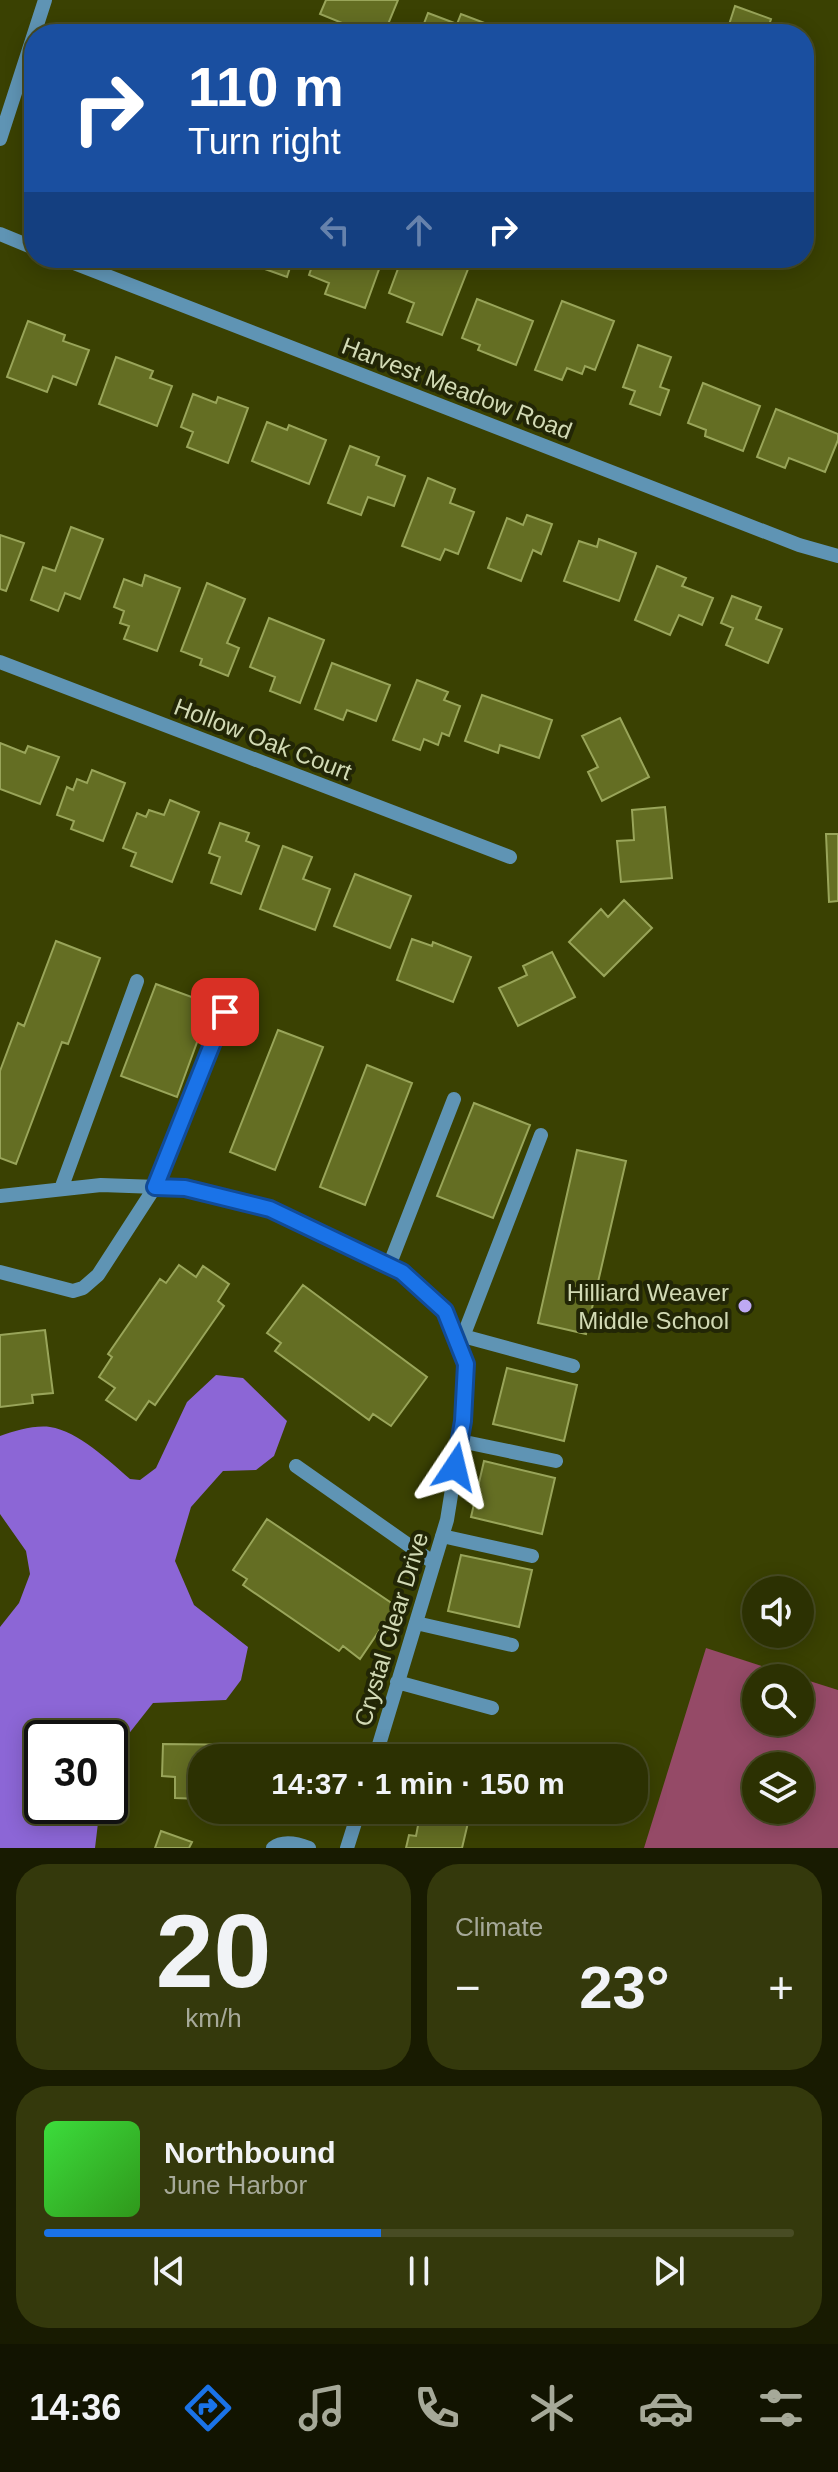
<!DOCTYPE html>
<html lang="en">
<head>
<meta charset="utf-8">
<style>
	:root { --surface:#2c3102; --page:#34390c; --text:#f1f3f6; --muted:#a6a999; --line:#484c24; --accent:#1a73e8 }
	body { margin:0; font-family:Arial,sans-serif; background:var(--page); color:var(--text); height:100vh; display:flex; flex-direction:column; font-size:30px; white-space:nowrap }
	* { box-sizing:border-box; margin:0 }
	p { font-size:26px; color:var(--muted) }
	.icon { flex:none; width:44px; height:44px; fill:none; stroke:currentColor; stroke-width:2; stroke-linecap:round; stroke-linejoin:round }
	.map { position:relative; height:1848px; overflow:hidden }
	.details { display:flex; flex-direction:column; gap:16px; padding:16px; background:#181b01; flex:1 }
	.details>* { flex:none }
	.guide { position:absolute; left:24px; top:24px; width:790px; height:244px; border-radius:32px; box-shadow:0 4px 20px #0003,0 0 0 2px var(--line); background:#1a4fa0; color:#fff; overflow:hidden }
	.buttons { position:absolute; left:742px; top:1576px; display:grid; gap:16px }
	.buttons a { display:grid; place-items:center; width:72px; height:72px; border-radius:50%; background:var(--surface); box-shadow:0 4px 20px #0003,0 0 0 2px var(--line); font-size:40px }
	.speed { position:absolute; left:24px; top:1720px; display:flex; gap:16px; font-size:40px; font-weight:700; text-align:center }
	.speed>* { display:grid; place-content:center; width:104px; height:104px; border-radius:50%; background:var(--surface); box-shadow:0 4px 20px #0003,0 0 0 2px var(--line); line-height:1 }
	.speed .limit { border:4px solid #111; border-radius:12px; background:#fff; color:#111 }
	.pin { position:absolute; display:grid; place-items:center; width:68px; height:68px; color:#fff; margin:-34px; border-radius:16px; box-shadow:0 4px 12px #0006 }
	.me { position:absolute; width:88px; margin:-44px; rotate:10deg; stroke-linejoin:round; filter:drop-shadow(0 0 6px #0008) }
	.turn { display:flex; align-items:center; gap:28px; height:168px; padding:0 32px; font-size:36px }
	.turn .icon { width:104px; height:104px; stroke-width:2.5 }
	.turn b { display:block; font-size:56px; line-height:68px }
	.lanes { display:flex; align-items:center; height:76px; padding:0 32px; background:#0003; justify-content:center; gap:40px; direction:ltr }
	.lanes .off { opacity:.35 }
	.big { font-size:60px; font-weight:700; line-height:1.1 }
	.details .card { flex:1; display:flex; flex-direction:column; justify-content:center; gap:12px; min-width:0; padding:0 28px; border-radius:32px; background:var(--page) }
	.details .dial { align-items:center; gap:0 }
	.dial b { font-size:104px; line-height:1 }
	.song { display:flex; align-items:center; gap:24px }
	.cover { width:96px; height:96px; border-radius:12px; background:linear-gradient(135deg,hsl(120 70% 55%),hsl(110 70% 35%)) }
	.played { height:8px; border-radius:4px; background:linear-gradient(90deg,var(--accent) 45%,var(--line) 45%) }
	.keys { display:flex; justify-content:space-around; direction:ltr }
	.heat { display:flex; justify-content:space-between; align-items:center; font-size:44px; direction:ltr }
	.details .tiles { flex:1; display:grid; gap:16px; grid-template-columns:1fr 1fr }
	.card:last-child { grid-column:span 2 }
	.trip { position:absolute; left:188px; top:1744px; width:460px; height:80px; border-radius:32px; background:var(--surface); box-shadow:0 4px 20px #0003,0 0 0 2px var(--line); font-weight:700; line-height:80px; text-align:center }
	.dock { display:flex; height:128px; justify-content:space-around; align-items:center; background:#121401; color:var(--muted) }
	.dock .icon { width:56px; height:56px }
	.dock .on { color:var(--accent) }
	.dock b { font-size:36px; color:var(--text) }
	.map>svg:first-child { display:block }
</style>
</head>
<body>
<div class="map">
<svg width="838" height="1848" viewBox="0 0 838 1848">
	<rect width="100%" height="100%" fill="#3a4102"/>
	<path fill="#954a67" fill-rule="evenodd" d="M706 1648 799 1678H756V1722H800V1678L838 1690V1848H644ZM756 1766H800V1810H756Z"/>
	<path fill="#8c66d6" d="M216 1375 243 1378 287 1421 274 1456 256 1470 223 1471 191 1507 175 1561 194 1605 248 1647 241 1680 226 1700 153 1703 116 1750 110 1770V1738H42V1806H100L95 1848H0V1627L19 1603 30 1574 26 1551 0 1514V1436C15 1431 34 1425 50 1427 78 1431 109 1461 130 1479L140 1480 156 1468 187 1402Z"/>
	<path fill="#646e23" stroke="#99a55a" stroke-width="2" d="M326 0H398L384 34H369L320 14Z
		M735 6 771 19 766 34H712L713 30 726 34Z
		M428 13 457 24 461 14 490 25 486 34H420Z
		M254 258H293L287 277 251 264Z
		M315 258H374L382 261 365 308 325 294 329 283 309 275Z
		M402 258H439L468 269 442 335 407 322 414 303 389 293Z
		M477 299 533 321 516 365 478 350 480 345 462 338Z
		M562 301 614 321 595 370 585 366 582 374 567 368 562 380 535 370Z
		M28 321 65 335 63 341 89 350 76 385 53 376 47 392 7 377Z
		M638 345 671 357 660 387 669 390 660 415 630 404 635 391 623 387Z
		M116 357 153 371 150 378 172 386 157 426 99 404Z
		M703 383 760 406 743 451 705 436 706 430 688 423Z
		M193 394 216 403 218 397 248 408 228 463 187 447 193 432 181 427Z
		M776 409 838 434V440L825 472 789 458 785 468 757 457Z
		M267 422 287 430 289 425 326 440 309 484 252 461Z
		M350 446 379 457 376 465 405 476 394 506 368 497 361 515 328 503Z
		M428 478 455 489 450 503 474 512 458 554 445 549 440 560 402 546Z
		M527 515 552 524 541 554 533 550 521 581 488 568 507 518 523 525Z
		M71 527 103 539 80 599 65 593 58 611 31 600 43 567 55 571Z
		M0 535 24 543 6 591 0 589Z
		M599 539 636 553 619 601 564 581 579 541 597 547Z
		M657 566 686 578 682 586 713 598 702 625 679 615 670 635 635 620Z
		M145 575 180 588 157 651 124 639 129 626 120 623 124 611 114 607 124 579 142 586Z
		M207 583 245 599 227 643 239 648 228 676 200 665 202 659 181 651Z
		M732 596 761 607 756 619 782 629 768 663 726 645 733 628 721 623Z
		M269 618 324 640 300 703 270 691 275 677 250 667Z
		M332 663 390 685 376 721 347 710 343 720 315 709Z
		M417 680 448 692 444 700 460 706 449 736 442 733 438 745 424 739 420 750 393 740Z
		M482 695 552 720 539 758 500 745 498 753 465 741Z
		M620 718 649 777 602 801 588 772 598 767 582 736Z
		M0 743 25 753 28 746 59 757 40 804 0 789Z
		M92 770 125 783 103 841 71 829 74 821 57 815 67 787 73 790 77 779 87 783Z
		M170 800 199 812 172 882 131 866 136 853 123 848 137 813 146 817 149 810 164 815Z
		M665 807 672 878 621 882 617 841 634 840 632 810Z
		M220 823 249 833 246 841 259 846 241 894 211 883 220 857 209 853Z
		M826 834H838V901L829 902Z
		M283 846 312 857 303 879 330 889 315 930 260 909Z
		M355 874 411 896 390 948 334 926Z
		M624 900 652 928 604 976 569 942 601 909 608 917Z
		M412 939 432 946 433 942 471 957 453 1002 397 980Z
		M56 941 100 958 68 1044 62 1042 16 1164 0 1158V1071L18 1023 24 1026Z
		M552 952 575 997 518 1026 499 988 527 975 523 966Z
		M156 984 211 1004 177 1097 121 1076Z
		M278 1030 323 1047 275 1170 230 1152Z
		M367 1065 412 1083 365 1205 320 1187Z
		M474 1103 530 1125 493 1218 437 1196Z
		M577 1150 626 1161 586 1334 538 1323Z
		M179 1265 196 1277 203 1266 229 1284 218 1301 224 1306 155 1405 149 1401 136 1420 106 1400 115 1388 99 1377 112 1357 108 1354 160 1279 166 1283Z
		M303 1285 427 1377 391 1426 373 1414 369 1420 275 1351 281 1343 267 1333Z
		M45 1330 53 1393 32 1395 33 1403 0 1407V1335Z
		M507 1368 577 1385 564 1441 493 1424Z
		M484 1461 555 1478 542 1534 471 1517Z
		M267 1519 396 1606 360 1659 343 1646 339 1651 243 1585 247 1579 233 1570Z
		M461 1555 532 1570 519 1627 448 1611Z
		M163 1744 329 1746V1758H202V1799L175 1798V1777L162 1776Z
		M435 1750 470 1758H433Z
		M421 1810H471L462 1848H406L409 1835 416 1836Z
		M161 1831 192 1842 189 1848H155Z"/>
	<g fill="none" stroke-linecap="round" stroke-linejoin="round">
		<path stroke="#5f94b4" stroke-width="14" d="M0 139 45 0
			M0 234 34 248
			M61 258 799 545 838 556
			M0 662 510 857
			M61 1189 137 981
			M0 1196 101 1185 185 1188 270 1209 402 1272 445 1311 466 1364 463 1421 447 1520 375 1758
			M389 1266 454 1099
			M0 1272 73 1291 83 1288 98 1275 155 1187 225 1012
			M463 1336 573 1366
			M459 1347 541 1135
			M460 1441 556 1461
			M296 1466 434 1563
			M442 1536 532 1556
			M416 1623 512 1645
			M397 1682 492 1708
			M273 1848C283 1840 299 1844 309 1848
			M347 1848 359 1810"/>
	</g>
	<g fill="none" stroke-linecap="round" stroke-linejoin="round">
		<defs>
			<path id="route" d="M225 1012 155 1187 185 1188 270 1209 402 1272 445 1311 466 1364 463 1421 455 1467"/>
		</defs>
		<use href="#route" stroke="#114b97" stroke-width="20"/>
		<use href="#route" stroke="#1a73e8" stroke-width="14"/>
	</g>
	<circle fill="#bea9f4" stroke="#222606" stroke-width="3" cx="745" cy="1306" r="8"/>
	<g text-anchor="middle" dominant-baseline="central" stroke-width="8" stroke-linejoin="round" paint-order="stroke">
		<g font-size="24" fill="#d2dab5" stroke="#222606">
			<text transform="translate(457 388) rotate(21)">Harvest Meadow Road</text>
			<text transform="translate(263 739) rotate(21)">Hollow Oak Court</text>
			<text transform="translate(391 1629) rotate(-73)">Crystal Clear Drive</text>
		</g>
		<g font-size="24" fill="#d2dab5" stroke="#222606" text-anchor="end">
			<text x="729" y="1292">Hilliard Weaver<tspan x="729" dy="28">Middle School</tspan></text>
		</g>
	</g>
</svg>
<div class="buttons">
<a><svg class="icon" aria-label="sound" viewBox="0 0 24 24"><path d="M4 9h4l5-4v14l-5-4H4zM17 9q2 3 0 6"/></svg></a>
<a><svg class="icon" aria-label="search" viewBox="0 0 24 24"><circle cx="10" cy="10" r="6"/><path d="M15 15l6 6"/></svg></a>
<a><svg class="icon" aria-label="layers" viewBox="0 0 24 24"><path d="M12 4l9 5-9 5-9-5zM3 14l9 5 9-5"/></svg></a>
</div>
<div class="speed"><div class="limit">30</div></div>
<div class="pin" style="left:225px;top:1012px;background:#d93025"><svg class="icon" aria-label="arrive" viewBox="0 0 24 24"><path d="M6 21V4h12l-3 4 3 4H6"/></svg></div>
<svg class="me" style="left:455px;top:1467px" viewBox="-20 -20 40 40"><path d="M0-17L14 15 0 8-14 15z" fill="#1a73e8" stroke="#fff" stroke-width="4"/></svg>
<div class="trip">14:37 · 1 min · 150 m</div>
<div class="guide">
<div class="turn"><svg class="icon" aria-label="right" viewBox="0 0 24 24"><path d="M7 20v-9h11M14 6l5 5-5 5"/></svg><div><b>110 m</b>Turn right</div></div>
<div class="lanes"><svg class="icon off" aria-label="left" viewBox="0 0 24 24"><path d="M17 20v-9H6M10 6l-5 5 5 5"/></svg><svg class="icon off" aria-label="ahead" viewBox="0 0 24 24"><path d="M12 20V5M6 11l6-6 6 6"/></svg><svg class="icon" aria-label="right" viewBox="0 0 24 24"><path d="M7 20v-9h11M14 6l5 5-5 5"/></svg></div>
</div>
</div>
<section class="details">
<div class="tiles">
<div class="card dial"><b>20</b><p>km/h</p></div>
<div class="card"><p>Climate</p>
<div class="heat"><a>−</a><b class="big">23°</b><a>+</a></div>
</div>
<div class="card">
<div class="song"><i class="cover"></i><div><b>Northbound</b><p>June Harbor</p></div></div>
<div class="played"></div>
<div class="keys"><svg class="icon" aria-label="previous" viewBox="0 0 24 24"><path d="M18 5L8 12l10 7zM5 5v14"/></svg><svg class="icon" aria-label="pause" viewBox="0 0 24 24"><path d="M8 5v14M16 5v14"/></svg><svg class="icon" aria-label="next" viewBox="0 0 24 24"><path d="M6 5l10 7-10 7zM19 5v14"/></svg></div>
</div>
</div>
</section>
<nav class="dock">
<b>14:36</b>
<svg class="icon on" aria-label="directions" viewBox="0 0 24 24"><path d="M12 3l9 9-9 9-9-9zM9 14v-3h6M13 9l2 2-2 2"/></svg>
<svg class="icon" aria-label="music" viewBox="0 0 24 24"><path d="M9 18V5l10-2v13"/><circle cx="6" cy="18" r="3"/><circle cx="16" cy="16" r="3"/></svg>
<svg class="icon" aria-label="phone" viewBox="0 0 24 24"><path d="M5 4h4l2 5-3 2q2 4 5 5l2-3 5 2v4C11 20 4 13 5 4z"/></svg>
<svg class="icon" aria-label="climate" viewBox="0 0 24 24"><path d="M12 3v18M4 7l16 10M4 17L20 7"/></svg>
<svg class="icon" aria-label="car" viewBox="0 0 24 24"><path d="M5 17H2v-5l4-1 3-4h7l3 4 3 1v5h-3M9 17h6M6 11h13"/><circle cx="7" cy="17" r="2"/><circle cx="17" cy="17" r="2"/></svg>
<svg class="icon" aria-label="filters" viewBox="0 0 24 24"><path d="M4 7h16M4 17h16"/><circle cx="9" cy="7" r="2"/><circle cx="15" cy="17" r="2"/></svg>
</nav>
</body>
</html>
